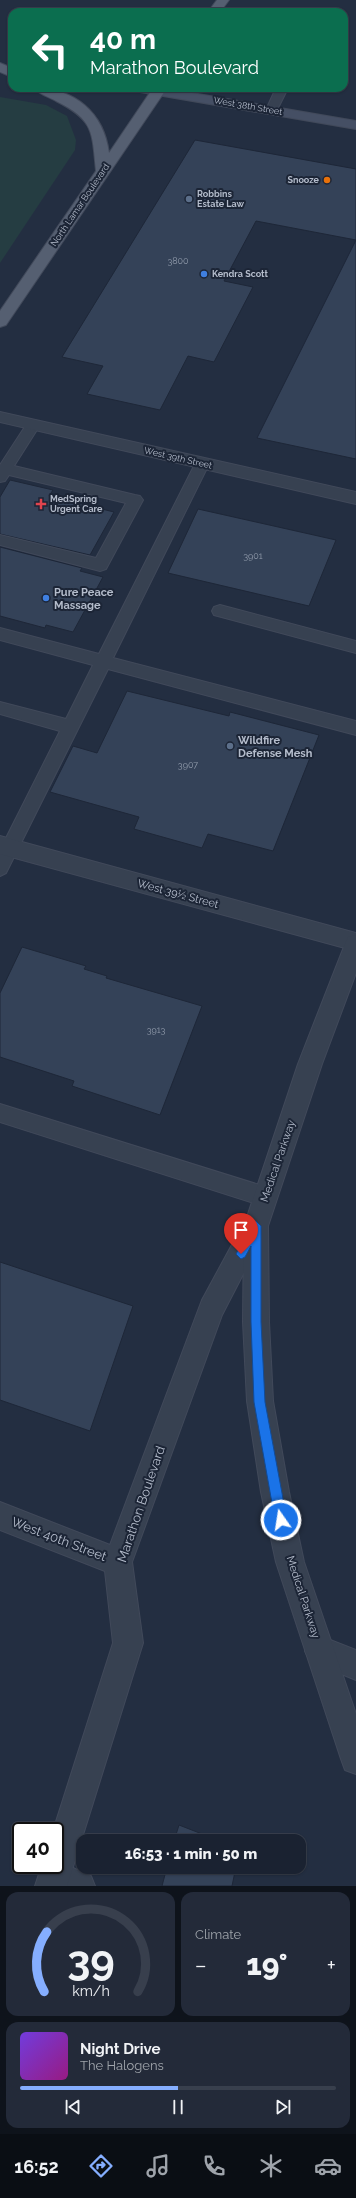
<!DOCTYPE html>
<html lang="en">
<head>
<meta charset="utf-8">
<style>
	:root { --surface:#1a2231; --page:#232a39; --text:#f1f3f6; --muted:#9fa4ab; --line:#383f4d; --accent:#85aeff }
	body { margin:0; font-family:Raleway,sans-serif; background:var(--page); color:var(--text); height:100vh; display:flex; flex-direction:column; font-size:15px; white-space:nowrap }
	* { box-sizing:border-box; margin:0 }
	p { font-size:13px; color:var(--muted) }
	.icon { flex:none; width:22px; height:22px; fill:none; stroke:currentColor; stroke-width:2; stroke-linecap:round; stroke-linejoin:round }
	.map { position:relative; height:1886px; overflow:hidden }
	.side { display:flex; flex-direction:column; gap:6px; padding:6px; background:#0e131b; flex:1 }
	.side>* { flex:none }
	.banner { position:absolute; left:8px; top:8px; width:340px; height:84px; border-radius:12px; box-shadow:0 1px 3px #0004,0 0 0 1px var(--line); background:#0b6e4f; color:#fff; overflow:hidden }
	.speed { position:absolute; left:12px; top:1822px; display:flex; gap:8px; font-size:20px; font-weight:700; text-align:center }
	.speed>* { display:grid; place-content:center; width:52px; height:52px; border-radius:50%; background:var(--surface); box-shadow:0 1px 3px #0004,0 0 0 1px var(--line); line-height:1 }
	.speed .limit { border:2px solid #111; border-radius:6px; background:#fff; color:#111 }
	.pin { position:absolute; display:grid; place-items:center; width:34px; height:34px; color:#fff; margin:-41px -17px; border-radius:50% 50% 50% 0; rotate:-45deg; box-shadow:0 0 4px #0007 }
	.pin .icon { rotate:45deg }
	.me { position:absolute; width:44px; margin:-22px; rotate:347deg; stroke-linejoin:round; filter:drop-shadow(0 0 3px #0008) }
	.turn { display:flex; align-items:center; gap:14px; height:84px; padding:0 16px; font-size:18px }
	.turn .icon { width:52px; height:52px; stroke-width:2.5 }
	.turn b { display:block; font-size:28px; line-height:34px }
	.big { font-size:30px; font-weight:800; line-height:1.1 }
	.side .card { flex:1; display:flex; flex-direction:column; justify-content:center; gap:6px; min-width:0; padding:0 14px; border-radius:12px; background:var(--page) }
	.side .dial { align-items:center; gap:0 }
	.dial svg { height:104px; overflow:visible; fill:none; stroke:var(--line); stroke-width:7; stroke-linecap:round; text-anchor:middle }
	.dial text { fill:var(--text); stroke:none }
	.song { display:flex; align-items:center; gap:12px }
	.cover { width:48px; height:48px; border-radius:6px; background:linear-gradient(135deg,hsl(260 70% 55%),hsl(310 70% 35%)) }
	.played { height:4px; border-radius:2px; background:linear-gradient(90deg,var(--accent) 50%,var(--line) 50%) }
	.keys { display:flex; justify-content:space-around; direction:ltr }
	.heat { display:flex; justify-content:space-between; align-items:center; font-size:22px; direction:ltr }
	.side .tiles { flex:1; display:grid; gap:6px; grid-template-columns:1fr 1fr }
	.card:last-child { grid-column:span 2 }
	.trip { position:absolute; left:76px; top:1834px; width:230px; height:40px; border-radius:12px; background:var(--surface); box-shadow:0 1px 3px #0004,0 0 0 1px var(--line); font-weight:800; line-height:40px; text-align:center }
	.menu { display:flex; height:64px; justify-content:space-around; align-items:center; background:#0a0e14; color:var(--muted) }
	.menu .icon { width:28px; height:28px }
	.menu .on { color:var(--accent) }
	.menu b { font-size:18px; color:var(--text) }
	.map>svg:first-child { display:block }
</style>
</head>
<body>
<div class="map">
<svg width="356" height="1886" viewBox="0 0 356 1886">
	<rect width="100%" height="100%" fill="#232e41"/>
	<path fill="#253d42" d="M0 97 46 105 67 116 76 140 75 150 0 263Z"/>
	<path fill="#344258" stroke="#1e2738" d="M195 140 356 169V240L256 221 224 281 253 287 214 362 188 356 160 410 87 394 103 366 62 357Z
		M356 240V459L257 438Z
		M10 480 53 490 49 496 114 512 90 555 0 534V497Z
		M198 509 336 540 309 606 168 573Z
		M0 547 82 568 80 571 103 577 73 632 46 625 45 628 0 616Z
		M127 691 229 716 230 712 319 735 273 851 208 834 202 848 134 829 139 817 50 792 73 746 97 753Z
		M22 947 86 966 84 969 107 976 106 978 202 1006 160 1115 72 1086 74 1081 0 1057V993Z
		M0 1262 133 1306 90 1431 0 1400Z
		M179 1825 220 1841H174Z
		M167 1867H236L232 1886H162Z"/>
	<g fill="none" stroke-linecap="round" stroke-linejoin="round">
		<defs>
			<path id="service" d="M217 6 233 10 234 12 213 11 212 9 213 7Z
				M276 88H288L276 112H268L266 110Z
				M33 420 38 422 40 425 14 466 135 495 140 496 143 500 106 569 100 571 0 545V535L96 558 126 503 9 475 5 481 0 482V465L28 422Z
				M202 459 207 461 209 464 113 658 356 721V735L108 669 6 873 0 876V850L60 731 0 714V702L66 719 93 665 0 640V628L99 654 195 464 197 461Z
				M220 605 356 641V653L214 615 212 611 214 607Z
				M0 1104 266 1187 274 1190 277 1197 274 1204 266 1207 0 1122Z
				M55 1860 91 1876 95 1886H50L45 1884 41 1874 45 1865H55Z"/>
			<path id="minor" d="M0 412 356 492V504L0 422Z
				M0 836 356 933V951L0 854Z
				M256 1214 265 1217 268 1226 222 1315 132 1562 143 1643 67 1886H35L42 1865H55V1831H53L113 1643 105 1571 0 1530V1502L110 1545 202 1300 247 1217Z
				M320 1636 356 1650V1680L310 1661 305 1651 310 1641Z"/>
			<path id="tertiary" d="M356 935V973L322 1064 268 1226 269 1322 273 1401 289 1492 304 1562 356 1714V1774L345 1770 341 1759 276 1562 261 1492 247 1401 243 1322 244 1226 298 1064 345 944 348 937Z"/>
			<path id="secondary" d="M133 88H163L356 121V129L140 92Z"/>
			<path id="primary" d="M217 0H229L220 12H208Z
				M0 63 12 68V77L0 72Z
				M34 88C75 88 104 113 109 153L153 88H167L6 325 0 327V311L96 171C92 131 94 120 56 101 49 97 39 94 34 88Z"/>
		</defs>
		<use href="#service" stroke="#41495a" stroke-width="2"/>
		<use href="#minor" stroke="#41495a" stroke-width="2"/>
		<use href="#tertiary" stroke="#41495a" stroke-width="2"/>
		<use href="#secondary" stroke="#41495a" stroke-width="2"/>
		<use href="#primary" stroke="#41495a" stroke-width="2"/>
		<use href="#service" fill="#374151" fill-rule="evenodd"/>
		<use href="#minor" fill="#374151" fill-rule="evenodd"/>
		<use href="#tertiary" fill="#374151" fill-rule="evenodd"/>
		<use href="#secondary" fill="#454f64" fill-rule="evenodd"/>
		<use href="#primary" fill="#555f71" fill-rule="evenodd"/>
	</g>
	<path fill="#1a73e8" stroke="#114b97" d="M256 1221 261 1226V1322L265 1402 287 1520 285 1524 281 1526 277 1524 275 1520 254 1402 251 1322V1246L245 1257 241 1259 236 1254 253 1222Z"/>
	<circle fill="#e8710a" stroke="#1c2536" stroke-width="1.5" cx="327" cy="180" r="4"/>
	<g fill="#5c6f8a" stroke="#1c2536" stroke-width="1.5">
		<circle cx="189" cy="199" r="4"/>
		<circle cx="230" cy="746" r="4"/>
	</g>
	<g fill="#3f7fe0" stroke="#1c2536" stroke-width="1.5">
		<circle cx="204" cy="274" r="4"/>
		<circle cx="46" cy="598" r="4"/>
	</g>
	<path fill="#e0444e" stroke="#1c2536" stroke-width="1.5" d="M39 498h4v4h4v4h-4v4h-4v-4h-4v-4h4z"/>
	<g text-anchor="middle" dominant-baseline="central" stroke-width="4" stroke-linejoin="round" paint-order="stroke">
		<g font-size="9" fill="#b4bccb" stroke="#1c2536">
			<text transform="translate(248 106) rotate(10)">West 38th Street</text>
			<text transform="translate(80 205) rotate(-56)">North Lamar Boulevard</text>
			<text transform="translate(178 458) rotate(13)">West 39th Street</text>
		</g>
		<g font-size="9" font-weight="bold" fill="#b4bccb" stroke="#1c2536" text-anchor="start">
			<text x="319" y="180" text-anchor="end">Snooze</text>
			<text x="197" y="194">Robbins<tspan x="197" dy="10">Estate Law</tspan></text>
			<text x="212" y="274">Kendra Scott</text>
			<text x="50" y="499">MedSpring<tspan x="50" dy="10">Urgent Care</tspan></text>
		</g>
		<g font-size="9" fill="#929cac">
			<text x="178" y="261">3800</text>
			<text x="253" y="556">3901</text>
			<text x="188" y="765">3907</text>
			<text x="156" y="1030">3913</text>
		</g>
		<g font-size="11" font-weight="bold" fill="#b4bccb" stroke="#1c2536" text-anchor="start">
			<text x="54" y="592">Pure Peace<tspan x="54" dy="13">Massage</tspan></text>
			<text x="238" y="740">Wildfire<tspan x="238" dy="13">Defense Mesh</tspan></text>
		</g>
		<g font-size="11" fill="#b4bccb" stroke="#1c2536">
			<text transform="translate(178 894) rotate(15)">West 39½ Street</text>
			<text transform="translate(278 1161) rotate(-71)">Medical Parkway</text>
			<text transform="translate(303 1597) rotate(72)">Medical Parkway</text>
		</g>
		<g font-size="13" fill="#b4bccb" stroke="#1c2536">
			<text transform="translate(141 1504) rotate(-71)">Marathon Boulevard</text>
			<text transform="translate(59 1539) rotate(21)">West 40th Street</text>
		</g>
	</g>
</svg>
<div class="speed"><div class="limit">40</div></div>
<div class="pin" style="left:241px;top:1254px;background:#d93025"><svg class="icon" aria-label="arrive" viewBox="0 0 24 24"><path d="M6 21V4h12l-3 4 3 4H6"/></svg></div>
<svg class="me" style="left:281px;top:1520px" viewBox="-20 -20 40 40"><circle r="17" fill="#1a73e8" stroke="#fff" stroke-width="3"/><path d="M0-11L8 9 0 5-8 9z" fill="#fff"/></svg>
<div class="trip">16:53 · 1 min · 50 m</div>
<div class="banner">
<div class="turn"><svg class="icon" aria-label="left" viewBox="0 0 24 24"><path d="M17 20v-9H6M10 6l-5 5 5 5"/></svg><div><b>40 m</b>Marathon Boulevard</div></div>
</div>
</div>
<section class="side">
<div class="tiles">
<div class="card dial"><svg viewBox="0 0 100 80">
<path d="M14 69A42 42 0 1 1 86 69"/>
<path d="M14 69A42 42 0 0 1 16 23" stroke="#85aeff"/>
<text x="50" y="56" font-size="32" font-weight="700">39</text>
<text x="50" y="72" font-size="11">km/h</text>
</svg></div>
<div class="card"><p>Climate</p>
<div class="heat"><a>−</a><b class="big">19°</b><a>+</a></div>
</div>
<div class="card">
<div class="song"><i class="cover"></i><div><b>Night Drive</b><p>The Halogens</p></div></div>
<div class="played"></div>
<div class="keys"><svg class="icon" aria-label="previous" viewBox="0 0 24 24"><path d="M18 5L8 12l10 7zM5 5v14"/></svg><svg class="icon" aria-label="pause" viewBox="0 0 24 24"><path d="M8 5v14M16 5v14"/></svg><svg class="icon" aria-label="next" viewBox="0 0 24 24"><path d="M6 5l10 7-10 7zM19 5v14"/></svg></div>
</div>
</div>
</section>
<nav class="menu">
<b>16:52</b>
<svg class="icon on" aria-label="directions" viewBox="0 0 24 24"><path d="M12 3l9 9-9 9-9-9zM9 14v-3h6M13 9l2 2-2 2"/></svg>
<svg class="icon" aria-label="music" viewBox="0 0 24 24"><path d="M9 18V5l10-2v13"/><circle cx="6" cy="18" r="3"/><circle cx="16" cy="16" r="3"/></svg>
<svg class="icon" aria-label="phone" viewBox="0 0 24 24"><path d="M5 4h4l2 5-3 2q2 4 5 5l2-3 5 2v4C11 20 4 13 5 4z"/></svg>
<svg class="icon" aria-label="climate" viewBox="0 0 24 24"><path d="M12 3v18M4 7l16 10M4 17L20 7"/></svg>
<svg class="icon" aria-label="car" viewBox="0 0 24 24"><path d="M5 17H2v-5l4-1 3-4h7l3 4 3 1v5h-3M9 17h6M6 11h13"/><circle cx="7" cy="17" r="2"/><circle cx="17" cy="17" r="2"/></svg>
</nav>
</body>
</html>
